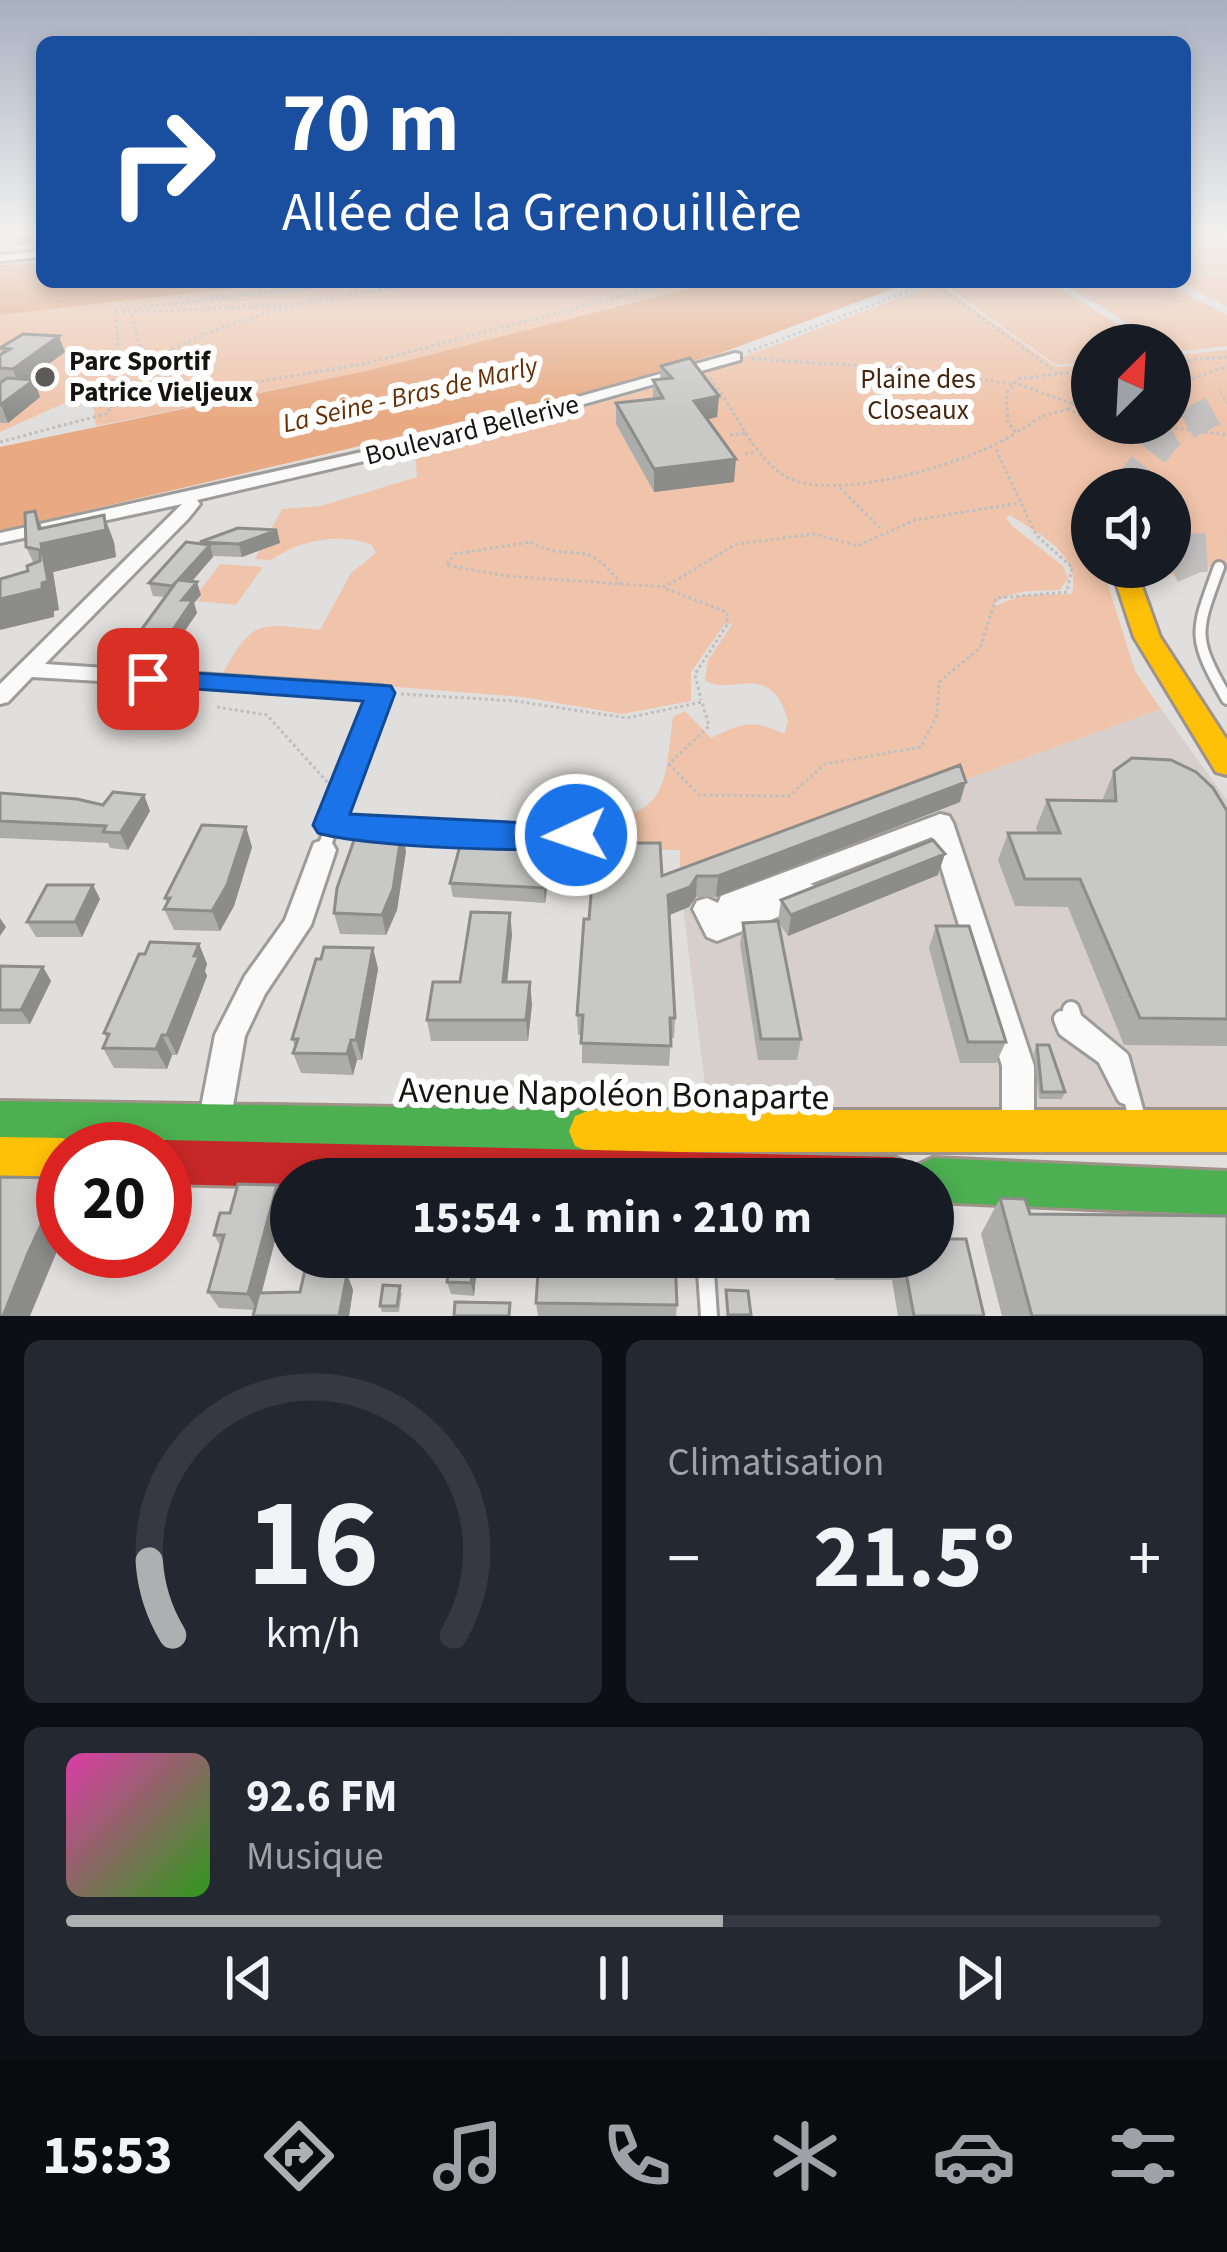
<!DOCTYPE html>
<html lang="fr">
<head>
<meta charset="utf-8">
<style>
	:root { --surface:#171b24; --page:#242831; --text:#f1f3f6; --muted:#9ea1a6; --line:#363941; --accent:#aeafb0 }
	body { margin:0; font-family:"Source Sans 3",sans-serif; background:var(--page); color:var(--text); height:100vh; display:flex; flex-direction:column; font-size:45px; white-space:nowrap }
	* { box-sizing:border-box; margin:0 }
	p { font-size:39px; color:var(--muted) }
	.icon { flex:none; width:66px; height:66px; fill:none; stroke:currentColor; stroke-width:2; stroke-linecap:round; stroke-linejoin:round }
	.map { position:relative; height:1316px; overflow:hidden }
	.drawer { display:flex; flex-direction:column; gap:24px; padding:24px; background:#0d0f14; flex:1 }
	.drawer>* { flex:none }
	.top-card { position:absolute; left:36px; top:36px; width:1155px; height:252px; border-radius:18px; box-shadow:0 6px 18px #0003; background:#1a4fa0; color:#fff; overflow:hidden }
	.needle { width:78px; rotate:24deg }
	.fabs { position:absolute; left:1071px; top:324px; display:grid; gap:24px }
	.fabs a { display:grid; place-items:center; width:120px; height:120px; border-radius:50%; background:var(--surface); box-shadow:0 6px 18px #0003; font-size:60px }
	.speed { position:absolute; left:36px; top:1122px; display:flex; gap:24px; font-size:60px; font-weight:700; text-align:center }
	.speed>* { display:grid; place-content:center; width:156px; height:156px; border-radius:50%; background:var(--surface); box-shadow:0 6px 18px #0003; line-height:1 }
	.speed .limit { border:18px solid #d22; background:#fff; color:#111 }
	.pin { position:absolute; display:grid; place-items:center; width:102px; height:102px; color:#fff; margin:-51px; border-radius:24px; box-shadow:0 6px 18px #0006 }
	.me { position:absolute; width:132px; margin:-66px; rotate:267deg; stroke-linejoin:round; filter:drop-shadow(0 0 9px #0008) }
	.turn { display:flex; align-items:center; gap:42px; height:252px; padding:0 48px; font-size:54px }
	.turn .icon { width:156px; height:156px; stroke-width:2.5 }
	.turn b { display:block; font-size:84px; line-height:102px }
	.big { font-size:90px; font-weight:700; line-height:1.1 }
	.drawer .widget { flex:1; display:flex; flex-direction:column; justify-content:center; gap:18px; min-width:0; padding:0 42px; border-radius:18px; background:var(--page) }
	.drawer .dial { align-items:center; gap:0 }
	.dial svg { height:312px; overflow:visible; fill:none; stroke:var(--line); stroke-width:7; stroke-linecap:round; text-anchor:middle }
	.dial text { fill:var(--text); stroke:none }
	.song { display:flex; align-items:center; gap:36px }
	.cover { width:144px; height:144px; border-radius:18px; background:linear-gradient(135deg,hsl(320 70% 55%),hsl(110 70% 35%)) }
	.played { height:12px; border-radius:6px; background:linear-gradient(90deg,var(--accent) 60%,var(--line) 60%) }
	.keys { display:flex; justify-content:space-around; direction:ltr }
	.heat { display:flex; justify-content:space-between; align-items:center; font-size:66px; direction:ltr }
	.drawer .tiles { flex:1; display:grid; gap:24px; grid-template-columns:1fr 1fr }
	.widget:last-child { grid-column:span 2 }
	.trip { position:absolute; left:270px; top:1158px; width:684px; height:120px; border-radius:60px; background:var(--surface); box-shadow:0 6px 18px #0003; font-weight:700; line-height:120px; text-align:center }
	.tabs { display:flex; height:192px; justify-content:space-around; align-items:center; background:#090b0e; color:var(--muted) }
	.tabs .icon { width:84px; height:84px }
	.tabs .on { color:var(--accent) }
	.tabs b { font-size:54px; color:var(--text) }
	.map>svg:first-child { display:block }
</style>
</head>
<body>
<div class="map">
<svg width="1227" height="1316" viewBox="0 0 1227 1316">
	<rect width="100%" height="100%" fill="#e1dfdd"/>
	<path fill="#d7cfcb" d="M1161 709 1227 800V1133L709 1118 680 882Z"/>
	<path fill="#f0c4aa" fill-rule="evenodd" d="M1185 233H1227V306L1178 282H1185Z
		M289 282H714L370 370 96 426 91 391 0 432V315Z
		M1049 282 1151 345H1092V361L1056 365 943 284Z
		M1059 282H1163L1227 315V346L1177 352Z
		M938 283 1056 367 1092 364V423H1170V356L1227 350V566L1196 568 1180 578 1151 567H1170V489H1092V567L1104 572 1135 671 1161 709 680 882V850L591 848V820C669 817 664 784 673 717L685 711 711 738C740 723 755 719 784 734L788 721C772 658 729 698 705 680L708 660 733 623 724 625 691 672V701L622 714 523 697 223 673C254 617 260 624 320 630L351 573 376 553 372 545C340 532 299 540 271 560L255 559 282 509 321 506 417 477 415 449 518 426 688 378ZM1010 515C1040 535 1081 553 1072 594L1022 595 992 607C1007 589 1037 591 1060 590L1068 579 1063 566 1011 525 1006 517Z
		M220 564 263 567 236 605 198 601 202 594 198 593Z"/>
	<path fill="#e9aa83" d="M42 262V282H289L0 315V265Z
		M714 282H911L721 353 597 390 0 531V447L370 370Z"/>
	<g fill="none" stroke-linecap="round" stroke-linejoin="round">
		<path stroke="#c3c1bf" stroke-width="30" stroke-dasharray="30 15" stroke-linecap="butt" d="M1125 489 1167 436 1227 403"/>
		<path stroke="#c3c1bf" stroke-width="39" stroke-dasharray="39 20" stroke-linecap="butt" d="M1170 564 1196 553 1227 551"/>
		<defs>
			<path id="lane-far2" d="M1219 567C1195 633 1191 636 1227 699
				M373 716 381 693"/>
			<path id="lane-far1" d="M329 825 515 837 576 835
				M323 850 374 713"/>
			<path id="lane" d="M1071 1010 1074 1020 1121 1059 1136 1114
				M1062 1019 1066 1029 1105 1057 1125 1096
				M705 1257 709 1316"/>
			<path id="street" d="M42 251V257L0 261V255Z
				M735 353 740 354V360L467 437 197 500 200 504 188 519 45 664 381 686 389 688 392 693 389 698 32 677 8 702 0 704V684L182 504 0 543V533L460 430Z
				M940 814 949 816 953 823 1034 1066V1132L1030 1143 1018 1148 1006 1143 1002 1132V1066L932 837 810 884 816 886 819 894 816 902 717 941 707 937 693 909 697 901 707 898 718 903 721 896Z
				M323 840 332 843 336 850 311 925 265 994 245 1036 230 1123 226 1134 214 1139 202 1134 198 1123 215 1035 245 976 285 920 314 843Z"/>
			<path id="fast" d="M0 1101 590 1110 605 1116 611 1131 605 1146 590 1152 0 1143Z
				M933 1158 1227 1171V1215L933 1202V1179H912L918 1165Z"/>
			<path id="slow" d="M1111 567H1135L1160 637 1227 740V775L1216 772 1134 637Z
				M590 1110H1227V1152H590L575 1146 569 1131 575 1116Z
				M0 1137 63 1138 80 1149H63V1182L0 1181Z"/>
			<path id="jam" d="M165 1140 894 1157 909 1164 916 1179H291V1187L165 1184V1149H149Z"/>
		</defs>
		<use href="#lane-far2" stroke="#9e9c9a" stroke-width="16"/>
		<use href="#lane-far1" stroke="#9e9c9a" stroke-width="18"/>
		<use href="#lane" stroke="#9e9c9a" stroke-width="22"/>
		<use href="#street" stroke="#9e9c9a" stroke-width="6"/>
		<use href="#fast" stroke="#9f9289" stroke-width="6"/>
		<use href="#slow" stroke="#9f9289" stroke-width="6"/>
		<use href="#jam" stroke="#9f9289" stroke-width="6"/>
		<path stroke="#c0bfbf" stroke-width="3" stroke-dasharray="3 3" stroke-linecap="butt" d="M435 282C332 295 234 311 144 365L142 381 157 399 363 364 675 282
			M934 283 1056 372
			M115 311 352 282
			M123 313 281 305
			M132 315 144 363
			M748 352 932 282
			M752 359 913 369 1012 384
			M1170 362 1227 357
			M710 378C735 408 750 453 783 475 830 506 972 462 1016 433
			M1013 382 1073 404
			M1170 387 1227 366
			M1092 402 1073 404 1069 409 1092 422
			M110 407 152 398
			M1069 409 1042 416 1016 433 1008 422 1006 394 1018 379 1092 369
			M1097 423H1111
			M1139 423 1227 435
			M730 435 745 433
			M0 442 109 413 118 337 115 313
			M745 454 756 452
			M840 488 880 528
			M530 542C576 566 582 533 621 584L506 576 446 565 455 554Z
			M621 584 665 587 736 544 815 534 857 546 915 520 1020 503
			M666 589 727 612V625L695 674 701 700
			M401 694 515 701 627 718 702 702 709 726 669 764 699 795 789 796 825 764 921 747 937 715 939 682 980 648 996 598 1067 592 1072 567 1036 535 995 447
			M217 707 267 715 328 783"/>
		<use href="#lane-far2" stroke="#fafafa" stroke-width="10"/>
		<use href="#lane-far1" stroke="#fafafa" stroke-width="12"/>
		<use href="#lane" stroke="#fafafa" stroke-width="16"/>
		<use href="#street" fill="#fafafa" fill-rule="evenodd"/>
		<use href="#fast" fill="#4caf50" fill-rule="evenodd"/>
		<use href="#slow" fill="#ffc107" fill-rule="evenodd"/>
		<use href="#jam" fill="#c62828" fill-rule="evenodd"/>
	</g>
	<path fill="#acacab" d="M0 348 65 352 28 379 34 380 40 397 8 423H0V355L2 354Z
		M661 366 719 396 717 417 707 419 734 482 654 492 616 424V403L653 399V380L660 379Z
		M35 511 42 528 114 542 116 557 53 572 59 610 54 611V617L28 571 34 564 26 547Z
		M277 530 280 543 242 557 213 556 192 582 201 595 194 603 197 613 163 663 133 661 128 648 165 597 153 596 149 583 200 544V542Z
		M1114 771 1227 811V1046L1124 1045 1068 907 1015 906 998 860 1008 833H1038L1036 828 1047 800 1102 801Z
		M0 793 103 805 144 795 150 811 128 850 110 848 108 843 0 838Z
		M960 802 716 897H696L689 907 669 915 675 1018 674 1038H671L669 1066 582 1063V1035H578L577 1015 591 891H585V843L662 876Z
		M246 827 252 847 234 906 220 931 174 930 164 909 167 904 165 898Z
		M406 851 397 910 386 935 340 934 334 913Z
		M551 862 545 903 453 897 450 883Z
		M938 875 788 936 779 923 801 1039 797 1060H758L740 944 743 923 778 921 781 900Z
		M93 885 100 899 82 937H36L27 922Z
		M936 926 1006 1042 996 1063H960L929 948Z
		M512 934 507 982 532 1004 528 1041H431L427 1020 460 982Z
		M199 944 207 964 205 971 207 976 177 1055H172L167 1069 114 1068 103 1048 107 1039 104 1033Z
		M373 948 378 969 362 1060H357L353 1075 301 1073 293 1053 295 1047 292 1039 321 959Z
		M0 966 43 967 51 981 30 1024H0Z
		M1037 1045 1065 1092 1062 1099H1039L1034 1052Z
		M1000 1198 1030 1214 1227 1316H1002L981 1234Z
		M285 1202 262 1292H300L308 1257H336L345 1274H347L353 1290 349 1316H253L255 1310 219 1308 208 1292 221 1247 214 1235 230 1213Z
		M450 1257H478L474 1296 451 1294 447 1282Z
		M832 1257H933L984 1316H898L892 1280H835Z
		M402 1292 399 1312H382L380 1306Z
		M536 1303 677 1305 676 1316H538Z"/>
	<path fill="#8c8c8b" d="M0 233H13L15 236 0 240Z
		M42 234V243L17 246 14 237Z
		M59 336 65 352 19 386 13 369Z
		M34 380 40 397 8 423 1 405Z
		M719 396 717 417 693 423 694 401Z
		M736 459 734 482 654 492V469Z
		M35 511 46 538 104 515 114 542 116 557 53 572 59 610 54 611V617L0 630V599L42 589 39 529Z
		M277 530 280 543 242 557 239 544Z
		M210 545 213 557 182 592 178 580Z
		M197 582 201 595 194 603 197 613 163 663 159 650 182 600Z
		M966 782 960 802 716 897 718 876Z
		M144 795 150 811 128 850 120 833Z
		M246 827 252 847 234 906 220 931 212 911Z
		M402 830 406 851 397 910 386 935 382 915Z
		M550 848 551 862 545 903 544 888Z
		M945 854 938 875 788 936 791 915Z
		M697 876 696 897 689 907 667 916 668 895Z
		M93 885 100 899 82 937 75 922Z
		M510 913 512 934 505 1004 503 982Z
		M0 918 6 927 0 936Z
		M199 944 207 964 205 971 207 976 177 1055 167 1035Z
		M373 948 378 969 362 1060 356 1040Z
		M43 967 51 981 30 1024 21 1010Z
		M530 982 532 1004 528 1041 526 1020Z
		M162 1035 172 1055 167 1069 156 1049Z
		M351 1040 357 1060 353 1075 347 1054Z
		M63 1179V1237L30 1316H3L28 1253Z
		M277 1185 285 1202 257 1310 248 1294Z
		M474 1257H478L474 1296 471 1283Z
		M338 1258 345 1274H335Z
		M347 1274 353 1290 349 1316H339Z"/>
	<path fill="#c8c8c7" stroke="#8c8c8b" stroke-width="3" d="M13 233H42V234L14 237Z
		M23 334 59 336 13 369 0 368V355L10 349 0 348Z
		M690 358 719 396 694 401 736 459 654 469 616 403 663 398 653 380 672 378 661 366Z
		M7 378 34 380 0 405V383Z
		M35 511 39 529 104 515 106 530 41 544 48 581 42 583V589L0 599V579L28 571 27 566 40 561V550L26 547 25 513Z
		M238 528 277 530 239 544 200 542Z
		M186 542 210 545 178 580 197 582 182 600H193L159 650 128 648 177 581 172 586 149 583Z
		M1132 758 1171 760 1196 772 1213 788 1227 811V1019L1140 1018 1080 879H1025L1008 833H1060L1047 800 1116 801 1114 771Z
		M960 765 966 782 718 876H697L690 887 668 895 675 1018H670L671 1046 581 1043 583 1015H577L584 919H589L593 871H584L585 843H660L662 876Z
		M113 792 144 795 120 833 103 832 106 826 0 821V793L77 799 103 805Z
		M202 825 246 827 227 885 212 911 164 909 170 898H165Z
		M358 829 402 830 393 889 382 915 334 913 337 888Z
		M933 840 945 854 791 915 781 900Z
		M461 842 550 848 544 888 450 883Z
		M47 885H93L75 922H27Z
		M471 912 510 913 503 982H530L526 1020H427L433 982H460Z
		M778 921 801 1039H761L743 923Z
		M936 926H969L1006 1042H968Z
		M150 942 199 944 194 956H199L167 1035H162L156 1049 103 1048 109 1034 104 1033 139 954H145Z
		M324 947 373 948 356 1040H351L347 1054 293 1053 298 1039H292L316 959H321Z
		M0 966 43 967 21 1010H0Z
		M1037 1045H1049L1065 1092H1042Z
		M0 1177 63 1178 28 1253 3 1316H0Z
		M238 1184 277 1185 248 1294 208 1292 224 1235H214L220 1213H230Z
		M1000 1198 1025 1199 1030 1214 1227 1216V1316H1032Z
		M933 1239H966L984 1316H914L903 1257H933Z
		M308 1257 338 1258 335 1274H347L339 1316H253L259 1293 300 1292Z
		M450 1257H474L471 1283 447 1282Z
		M539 1257H675L677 1305 536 1303Z
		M383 1285 400 1286 397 1306H380Z
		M726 1290 748 1291 751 1315H728Z
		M455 1302 510 1303 509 1316H454Z"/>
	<linearGradient id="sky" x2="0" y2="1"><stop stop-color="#a8b0c0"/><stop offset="0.56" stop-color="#f2f1f0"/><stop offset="1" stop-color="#f2f1f0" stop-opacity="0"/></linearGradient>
	<rect width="1227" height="417" fill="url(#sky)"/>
	<path fill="#1a73e8" stroke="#114b97" stroke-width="3" d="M148 670 391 686 395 693 350 814 588 826 593 835 588 844C548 856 359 846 318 833L313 825 363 701 139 685 135 679 139 673Z"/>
	<circle fill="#5d5b5a" stroke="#fff" stroke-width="4.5" cx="45" cy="377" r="12"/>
	<g text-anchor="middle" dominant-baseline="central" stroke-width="12" stroke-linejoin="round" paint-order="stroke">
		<g font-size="27" font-weight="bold" fill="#161413" stroke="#fff" text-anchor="start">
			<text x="69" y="361">Parc Sportif<tspan x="69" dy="31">Patrice Vieljeux</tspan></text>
		</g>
		<g font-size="27" fill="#48250e" stroke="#fff">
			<text x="918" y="379">Plaine des<tspan x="918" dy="31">Closeaux</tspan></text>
		</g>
		<g font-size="27" font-style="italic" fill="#673004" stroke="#fff">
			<text transform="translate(410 395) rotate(-13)">La Seine - Bras de Marly</text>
		</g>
		<g font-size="27" fill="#161413" stroke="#fff">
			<text transform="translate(472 430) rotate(-14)">Boulevard Bellerive</text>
		</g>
		<g font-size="36" fill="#161413" stroke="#fff">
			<text transform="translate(614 1094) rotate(1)">Avenue Napoléon Bonaparte</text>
		</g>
	</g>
</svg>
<div class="fabs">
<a><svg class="needle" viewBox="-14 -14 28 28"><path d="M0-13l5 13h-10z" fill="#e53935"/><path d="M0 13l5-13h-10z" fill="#9ea1a6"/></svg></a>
<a><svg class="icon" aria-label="sound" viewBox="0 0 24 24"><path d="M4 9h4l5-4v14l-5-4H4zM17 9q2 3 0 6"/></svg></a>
</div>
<div class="speed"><div class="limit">20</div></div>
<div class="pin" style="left:148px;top:679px;background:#d93025"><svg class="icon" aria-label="arrive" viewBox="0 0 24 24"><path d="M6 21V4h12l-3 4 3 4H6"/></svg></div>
<svg class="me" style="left:576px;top:835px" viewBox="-20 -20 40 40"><circle r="17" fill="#1a73e8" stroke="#fff" stroke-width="3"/><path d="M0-11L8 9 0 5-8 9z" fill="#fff"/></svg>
<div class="trip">15:54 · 1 min · 210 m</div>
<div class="top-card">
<div class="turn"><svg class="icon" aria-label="right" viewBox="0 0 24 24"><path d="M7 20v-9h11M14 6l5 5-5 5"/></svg><div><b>70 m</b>Allée de la Grenouillère</div></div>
</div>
</div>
<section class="drawer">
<div class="tiles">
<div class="widget dial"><svg viewBox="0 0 100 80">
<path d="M14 69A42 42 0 1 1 86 69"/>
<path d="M14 69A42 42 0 0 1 8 50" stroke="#aeafb0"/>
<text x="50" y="56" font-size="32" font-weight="700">16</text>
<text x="50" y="72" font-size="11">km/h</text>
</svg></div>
<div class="widget"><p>Climatisation</p>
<div class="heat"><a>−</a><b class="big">21.5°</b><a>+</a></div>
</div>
<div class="widget">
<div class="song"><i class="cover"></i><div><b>92.6 FM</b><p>Musique</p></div></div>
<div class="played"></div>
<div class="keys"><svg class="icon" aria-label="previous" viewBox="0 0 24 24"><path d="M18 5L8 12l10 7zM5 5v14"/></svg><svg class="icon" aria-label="pause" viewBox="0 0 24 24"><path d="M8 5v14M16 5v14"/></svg><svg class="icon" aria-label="next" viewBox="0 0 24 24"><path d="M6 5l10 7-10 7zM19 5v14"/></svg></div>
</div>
</div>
</section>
<nav class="tabs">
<b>15:53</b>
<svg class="icon on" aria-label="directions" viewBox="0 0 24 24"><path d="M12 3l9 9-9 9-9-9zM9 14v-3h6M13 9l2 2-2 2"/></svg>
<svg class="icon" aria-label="music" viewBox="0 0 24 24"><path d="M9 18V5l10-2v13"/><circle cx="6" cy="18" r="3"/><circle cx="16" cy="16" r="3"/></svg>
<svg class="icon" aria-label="phone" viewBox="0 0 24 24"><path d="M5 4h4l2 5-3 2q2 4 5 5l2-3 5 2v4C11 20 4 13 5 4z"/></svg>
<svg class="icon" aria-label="climate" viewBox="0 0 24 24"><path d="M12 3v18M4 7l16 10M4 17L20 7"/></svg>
<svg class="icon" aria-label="car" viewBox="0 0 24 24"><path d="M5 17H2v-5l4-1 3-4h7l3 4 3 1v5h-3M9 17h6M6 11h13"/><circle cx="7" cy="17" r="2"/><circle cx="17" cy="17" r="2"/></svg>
<svg class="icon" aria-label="filters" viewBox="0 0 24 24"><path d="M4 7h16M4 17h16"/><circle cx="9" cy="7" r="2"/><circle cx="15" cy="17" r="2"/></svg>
</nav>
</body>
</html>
